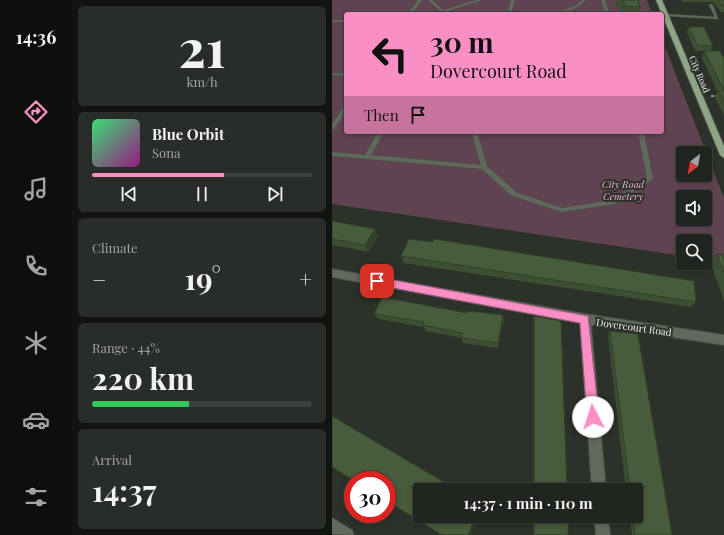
<!DOCTYPE html>
<html lang="en">
<head>
<meta charset="utf-8">
<style>
	:root { --surface:#212520; --page:#292d29; --text:#f1f3f6; --muted:#a2a5a5; --line:#3e423e; --accent:#fa8fc6 }
	body { margin:0; font-family:"Playfair Display",serif; background:var(--page); color:var(--text); height:100vh; display:flex; flex-direction:column; font-size:15px; white-space:nowrap }
	* { box-sizing:border-box; margin:0 }
	p { font-size:13px; color:var(--muted) }
	.icon { flex:none; width:22px; height:22px; fill:none; stroke:currentColor; stroke-width:2; stroke-linecap:round; stroke-linejoin:round }
	.map { position:relative; flex:1; overflow:hidden }
	.details { display:flex; flex-direction:column; gap:6px; padding:6px; background:#121412; width:260px }
	.details>* { flex:none }
	.hud { position:absolute; left:12px; top:12px; width:320px; height:122px; border-radius:4px; box-shadow:0 2px 6px #0003,0 0 0 1px var(--line); background:#fa8fc6; color:#111; overflow:hidden }
	.needle { width:26px; rotate:211deg }
	.fabs { position:absolute; left:344px; top:146px; display:grid; gap:8px }
	.fabs a { display:grid; place-items:center; width:36px; height:36px; border-radius:4px; background:var(--surface); box-shadow:0 2px 6px #0003,0 0 0 1px var(--line); font-size:20px }
	.speed { position:absolute; left:12px; top:471px; display:flex; gap:8px; font-size:20px; font-weight:700; text-align:center }
	.speed>* { display:grid; place-content:center; width:52px; height:52px; border-radius:50%; background:var(--surface); box-shadow:0 2px 6px #0003,0 0 0 1px var(--line); line-height:1 }
	.speed .limit { border:6px solid #d22; background:#fff; color:#111 }
	.pin { position:absolute; display:grid; place-items:center; width:34px; height:34px; color:#fff; margin:-17px; border-radius:8px; box-shadow:0 2px 6px #0006 }
	.me { position:absolute; width:44px; margin:-22px; rotate:355deg; stroke-linejoin:round; filter:drop-shadow(0 0 3px #0008) }
	.turn { display:flex; align-items:center; gap:14px; height:84px; padding:0 20px; font-size:18px }
	.turn .icon { width:52px; height:52px; stroke-width:2.5 }
	.turn b { display:block; font-size:28px; line-height:34px }
	.then { display:flex; align-items:center; height:38px; padding:0 20px; background:#0003; gap:8px; font-size:15px }
	.big { font-size:30px; font-weight:700; line-height:1.1 }
	.details .tile { flex:1; display:flex; flex-direction:column; justify-content:center; gap:6px; min-width:0; padding:0 14px; border-radius:6px; background:var(--page) }
	.details .dial { align-items:center; gap:0 }
	.dial b { font-size:52px; line-height:1 }
	.song { display:flex; align-items:center; gap:12px }
	.cover { width:48px; height:48px; border-radius:6px; background:linear-gradient(135deg,hsl(140 70% 55%),hsl(310 70% 35%)) }
	.played { height:4px; border-radius:2px; background:linear-gradient(90deg,var(--accent) 60%,var(--line) 60%) }
	.keys { display:flex; justify-content:space-around; direction:ltr }
	.heat { display:flex; justify-content:space-between; align-items:center; font-size:22px; direction:ltr }
	.charge { height:6px; border-radius:3px; background:linear-gradient(90deg,#34c759 44%,var(--line) 0) }
	.trip { position:absolute; left:81px; top:483px; width:230px; height:40px; border-radius:4px; background:var(--surface); box-shadow:0 2px 6px #0003,0 0 0 1px var(--line); font-weight:700; line-height:40px; text-align:center }
	main { display:flex; flex:1; min-height:0 }
	.tabs { display:flex; flex-direction:column; width:72px; justify-content:space-around; align-items:center; background:#0d0f0d; color:var(--muted) }
	.tabs .icon { width:28px; height:28px }
	.tabs .current { color:var(--accent) }
	.tabs b { font-size:18px; color:var(--text) }
	.map>svg:first-child { display:block }
</style>
</head>
<body>
<main>
<nav class="tabs">
<b>14:36</b>
<svg class="icon current" aria-label="directions" viewBox="0 0 24 24"><path d="M12 3l9 9-9 9-9-9zM9 14v-3h6M13 9l2 2-2 2"/></svg>
<svg class="icon" aria-label="music" viewBox="0 0 24 24"><path d="M9 18V5l10-2v13"/><circle cx="6" cy="18" r="3"/><circle cx="16" cy="16" r="3"/></svg>
<svg class="icon" aria-label="phone" viewBox="0 0 24 24"><path d="M5 4h4l2 5-3 2q2 4 5 5l2-3 5 2v4C11 20 4 13 5 4z"/></svg>
<svg class="icon" aria-label="climate" viewBox="0 0 24 24"><path d="M12 3v18M4 7l16 10M4 17L20 7"/></svg>
<svg class="icon" aria-label="car" viewBox="0 0 24 24"><path d="M5 17H2v-5l4-1 3-4h7l3 4 3 1v5h-3M9 17h6M6 11h13"/><circle cx="7" cy="17" r="2"/><circle cx="17" cy="17" r="2"/></svg>
<svg class="icon" aria-label="filters" viewBox="0 0 24 24"><path d="M4 7h16M4 17h16"/><circle cx="9" cy="7" r="2"/><circle cx="15" cy="17" r="2"/></svg>
</nav>
<section class="details">
<div class="tile dial"><b>21</b><p>km/h</p></div>
<div class="tile">
<div class="song"><i class="cover"></i><div><b>Blue Orbit</b><p>Sona</p></div></div>
<div class="played"></div>
<div class="keys"><svg class="icon" aria-label="previous" viewBox="0 0 24 24"><path d="M18 5L8 12l10 7zM5 5v14"/></svg><svg class="icon" aria-label="pause" viewBox="0 0 24 24"><path d="M8 5v14M16 5v14"/></svg><svg class="icon" aria-label="next" viewBox="0 0 24 24"><path d="M6 5l10 7-10 7zM19 5v14"/></svg></div>
</div>
<div class="tile"><p>Climate</p>
<div class="heat"><a>−</a><b class="big">19°</b><a>+</a></div>
</div>
<div class="tile"><p>Range · 44%</p><b class="big">220 km</b><div class="charge"></div></div>
<div class="tile"><p>Arrival</p><b class="big">14:37</b></div>
</section>
<div class="map">
<svg width="392" height="535" viewBox="0 0 392 535">
	<rect width="100%" height="100%" fill="#2c312a"/>
	<path fill="#604351" fill-rule="evenodd" d="M0 0H315L320 14H14V132H330V39L392 198V262L373 259V241H351V256L0 204ZM351 153H373V175H351ZM351 197H373V219H351Z"/>
	<g fill="none" stroke-linecap="round" stroke-linejoin="round">
		<defs>
			<path id="service" d="M86 0H90L80 14H76Z
				M96 0H100L111 10 144 0H150L113 12 112 14H102L108 11Z
				M179 0H183L179 14H175Z
				M250 0H254C245 9 233 14 221 14L243 6Z
				M269 0H273L278 14H274Z
				M379 4 381 5 386 19 334 16 332 15 334 14 383 17 377 5Z
				M0 20H14V22H0Z
				M0 73 14 74V76L0 75Z
				M12 106H14V111L2 129 0 130V124Z
				M46 132H52L39 155 149 165 139 132H145L155 166 184 192 230 208 280 200 315 178 306 132H312L321 179 283 204 230 212 180 196 150 169 0 156V152L33 155Z"/>
			<path id="minor" d="M0 269 253 314 392 335V345L259 325 274 490H260L248 323 0 277Z
				M262 516H276L278 535H264Z
				M0 518 20 530 22 535 0 534Z"/>
			<path id="primary" d="M324 0H330L392 146V158L388 155Z"/>
		</defs>
		<use href="#service" stroke="#474c46" stroke-width="1"/>
		<use href="#minor" stroke="#474c46" stroke-width="2"/>
		<use href="#primary" stroke="#474c46" stroke-width="2"/>
		<path stroke="#8e928c" stroke-width="2" stroke-dasharray="3 1.5" stroke-linecap="butt" d="M379 96H392"/>
		<use href="#service" fill="#60695b" fill-rule="evenodd"/>
		<use href="#minor" fill="#60695b" fill-rule="evenodd"/>
		<use href="#primary" fill="#8fa385" fill-rule="evenodd"/>
	</g>
	<path fill="#3d4f33" d="M283 0H306L308 7 307 14H291L290 10 288 9 287 7H284Z
		M350 0H392V12H389L381 2H350Z
		M357 27 381 46 379 51 392 59V115L383 98 386 92 370 58 372 51H363L355 32Z
		M0 221 46 236 37 252 0 245Z
		M385 254 392 255V302L379 263Z
		M69 256 364 302 359 307 72 263Z
		M135 313 171 315 172 320 166 348 131 343 129 338 94 331 92 327 46 319 42 314Z
		M278 331 340 535H300L297 516H304V490H294L276 336Z"/>
	<path fill="#324029" d="M43 229 46 236 37 252 33 245Z
		M171 315 172 320 166 348V343Z
		M0 416 127 490H125Z
		M144 516H147L139 535H136Z"/>
	<path fill="#475c3b" stroke="#324029" d="M290 0H306L308 7 293 6 291 0Z
		M386 0H392V6H391Z
		M357 27H372L381 46 365 45Z
		M372 51H388L392 59V90Z
		M387 91H392V101Z
		M0 221 43 229 33 245 0 239Z
		M77 239 101 242 102 239 362 281 364 302 69 256Z
		M385 254 392 255V273Z
		M50 297 135 313 136 311 171 315 166 343 129 338 130 333 91 325 92 322 42 314Z
		M202 316 229 321 235 490H202Z
		M278 331 306 334 340 535H303L301 516H304V490H298Z
		M0 416 125 490H88V516H144L136 535H110L55 501V480H21L0 467Z
		M202 516H236V535H202Z"/>
	<path fill="#fa8fc6" stroke="#a25d81" d="M45 277 256 316 267 417 265 422 261 423 257 422 255 417 248 323 45 285 42 284 40 281 42 278Z"/>
	<g text-anchor="middle" dominant-baseline="central" stroke-width="4" stroke-linejoin="round" paint-order="stroke">
		<g font-size="9" fill="#f0f3ef" stroke="#2c312a">
			<text transform="translate(368 74) rotate(67)">City Road</text>
		</g>
		<g font-size="10" font-style="italic" fill="#f3b0d0" stroke="#2c312a">
			<text x="291" y="184">City Road<tspan x="291" dy="12">Cemetery</tspan></text>
		</g>
		<g font-size="10" fill="#f0f3ef" stroke="#2c312a">
			<text transform="translate(302 327) rotate(8)">Dovercourt Road</text>
		</g>
	</g>
</svg>
<div class="fabs">
<a><svg class="needle" viewBox="-14 -14 28 28"><path d="M0-13l5 13h-10z" fill="#e53935"/><path d="M0 13l5-13h-10z" fill="#a2a5a5"/></svg></a>
<a><svg class="icon" aria-label="sound" viewBox="0 0 24 24"><path d="M4 9h4l5-4v14l-5-4H4zM17 9q2 3 0 6"/></svg></a>
<a><svg class="icon" aria-label="search" viewBox="0 0 24 24"><circle cx="10" cy="10" r="6"/><path d="M15 15l6 6"/></svg></a>
</div>
<div class="speed"><div class="limit">30</div></div>
<div class="pin" style="left:45px;top:281px;background:#d93025"><svg class="icon" aria-label="arrive" viewBox="0 0 24 24"><path d="M6 21V4h12l-3 4 3 4H6"/></svg></div>
<svg class="me" style="left:261px;top:417px" viewBox="-20 -20 40 40"><circle r="19" fill="#fff"/><path d="M0-13L10 11 0 6-10 11z" fill="#fa8fc6"/></svg>
<div class="trip">14:37 · 1 min · 110 m</div>
<div class="hud">
<div class="turn"><svg class="icon" aria-label="left" viewBox="0 0 24 24"><path d="M17 20v-9H6M10 6l-5 5 5 5"/></svg><div><b>30 m</b>Dovercourt Road</div></div>
<div class="then">Then<svg class="icon" aria-label="arrive" viewBox="0 0 24 24"><path d="M6 21V4h12l-3 4 3 4H6"/></svg></div>
</div>
</div>
</main>
</body>
</html>
